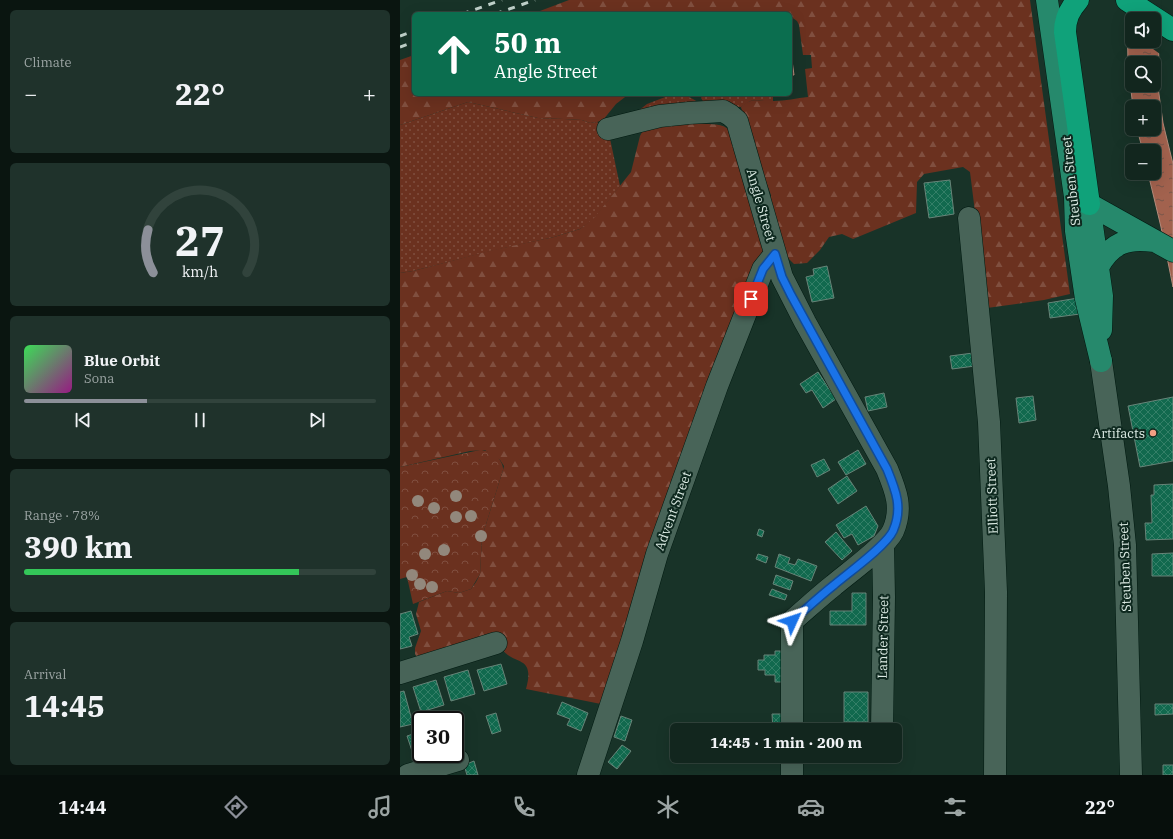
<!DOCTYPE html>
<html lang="en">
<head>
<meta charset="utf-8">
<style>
	:root { --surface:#12261e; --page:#1f322b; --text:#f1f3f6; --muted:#9ca5a4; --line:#31433c; --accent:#8c9099 }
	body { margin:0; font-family:"IBM Plex Serif",serif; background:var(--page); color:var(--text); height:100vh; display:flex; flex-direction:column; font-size:15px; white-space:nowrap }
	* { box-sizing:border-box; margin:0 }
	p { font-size:13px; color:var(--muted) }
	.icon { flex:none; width:22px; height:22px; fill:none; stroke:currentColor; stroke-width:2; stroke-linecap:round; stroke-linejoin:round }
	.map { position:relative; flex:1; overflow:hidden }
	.sheet { display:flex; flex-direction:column; gap:10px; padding:10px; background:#0a1510; width:400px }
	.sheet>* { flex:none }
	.guide { position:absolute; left:12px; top:12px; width:380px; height:84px; border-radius:6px; box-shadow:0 4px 16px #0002,0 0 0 1px var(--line); background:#0b6e4f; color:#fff; overflow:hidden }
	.controls { position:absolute; left:725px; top:12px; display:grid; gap:8px }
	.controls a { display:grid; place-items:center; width:36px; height:36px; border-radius:6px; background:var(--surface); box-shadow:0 4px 16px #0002,0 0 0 1px var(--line); font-size:20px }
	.speed { position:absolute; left:12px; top:711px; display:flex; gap:8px; font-size:20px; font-weight:700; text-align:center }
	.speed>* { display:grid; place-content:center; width:52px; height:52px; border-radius:50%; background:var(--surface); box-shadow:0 4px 16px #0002,0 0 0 1px var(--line); line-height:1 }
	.speed .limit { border:2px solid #111; border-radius:6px; background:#fff; color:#111 }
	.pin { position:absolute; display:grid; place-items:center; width:34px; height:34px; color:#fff; margin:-17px; border-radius:8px; box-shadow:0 2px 6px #0006 }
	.me { position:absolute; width:44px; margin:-22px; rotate:48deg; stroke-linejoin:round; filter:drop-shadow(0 0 3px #0008) }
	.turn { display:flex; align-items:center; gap:14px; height:84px; padding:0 16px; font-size:18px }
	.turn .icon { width:52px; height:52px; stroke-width:2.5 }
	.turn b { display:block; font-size:28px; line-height:34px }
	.big { font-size:30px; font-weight:800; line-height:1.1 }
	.sheet .card { flex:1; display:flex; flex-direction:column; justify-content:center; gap:6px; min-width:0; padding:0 14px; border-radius:6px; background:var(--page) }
	.sheet .dial { align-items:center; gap:0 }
	.dial svg { height:104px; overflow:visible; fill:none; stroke:var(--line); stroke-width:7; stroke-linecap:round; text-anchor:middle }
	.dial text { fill:var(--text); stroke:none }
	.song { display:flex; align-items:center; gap:12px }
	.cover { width:48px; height:48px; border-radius:6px; background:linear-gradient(135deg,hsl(130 70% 55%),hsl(310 70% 35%)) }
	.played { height:4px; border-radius:2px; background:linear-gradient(90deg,var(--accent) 35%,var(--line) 35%) }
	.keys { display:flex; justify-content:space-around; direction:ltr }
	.heat { display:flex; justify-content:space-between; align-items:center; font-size:22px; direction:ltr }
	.charge { height:6px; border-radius:3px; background:linear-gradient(90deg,#34c759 78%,var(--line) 0) }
	.trip { position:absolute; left:270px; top:723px; width:232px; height:40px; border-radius:6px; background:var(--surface); box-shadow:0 4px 16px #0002,0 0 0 1px var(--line); font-weight:800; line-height:40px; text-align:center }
	.tab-bar { display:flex; height:64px; justify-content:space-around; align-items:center; background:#070f0c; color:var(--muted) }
	.tab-bar .icon { width:28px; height:28px }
	.tab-bar .active { color:var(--accent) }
	.tab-bar b { font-size:18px; color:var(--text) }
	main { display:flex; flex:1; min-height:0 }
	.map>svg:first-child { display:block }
</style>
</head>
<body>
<main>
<section class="sheet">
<div class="card"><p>Climate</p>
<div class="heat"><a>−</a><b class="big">22°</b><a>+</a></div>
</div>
<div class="card dial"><svg viewBox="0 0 100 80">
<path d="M14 69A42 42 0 1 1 86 69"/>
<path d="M14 69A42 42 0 0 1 10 36" stroke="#8c9099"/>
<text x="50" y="56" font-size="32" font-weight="700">27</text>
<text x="50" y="72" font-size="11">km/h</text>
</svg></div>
<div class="card">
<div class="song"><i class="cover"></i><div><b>Blue Orbit</b><p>Sona</p></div></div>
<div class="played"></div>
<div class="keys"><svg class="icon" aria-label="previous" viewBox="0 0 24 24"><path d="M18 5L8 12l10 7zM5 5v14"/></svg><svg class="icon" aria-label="pause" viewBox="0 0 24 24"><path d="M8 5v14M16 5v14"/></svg><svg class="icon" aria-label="next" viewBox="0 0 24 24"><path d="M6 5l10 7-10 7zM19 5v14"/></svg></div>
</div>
<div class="card"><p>Range · 78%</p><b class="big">390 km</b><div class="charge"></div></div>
<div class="card"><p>Arrival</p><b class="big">14:45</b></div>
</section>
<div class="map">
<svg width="773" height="775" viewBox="0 0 773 775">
	<defs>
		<pattern id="grass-dots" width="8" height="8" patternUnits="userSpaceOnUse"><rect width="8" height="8" fill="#6b311f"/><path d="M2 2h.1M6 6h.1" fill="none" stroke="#804f3f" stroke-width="1.8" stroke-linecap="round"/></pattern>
		<pattern id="forest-firs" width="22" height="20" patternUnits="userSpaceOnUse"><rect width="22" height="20" fill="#6b311f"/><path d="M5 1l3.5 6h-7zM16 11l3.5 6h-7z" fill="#804f3f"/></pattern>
		<pattern id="park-crowns" width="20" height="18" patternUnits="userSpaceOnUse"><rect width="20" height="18" fill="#6b311f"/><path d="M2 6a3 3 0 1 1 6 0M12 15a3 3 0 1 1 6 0" fill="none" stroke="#804f3f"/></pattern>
		<pattern id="water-ripples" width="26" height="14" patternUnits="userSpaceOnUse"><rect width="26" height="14" fill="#a2624e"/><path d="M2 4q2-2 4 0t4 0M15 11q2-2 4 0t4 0" fill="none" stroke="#77564a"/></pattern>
		<pattern id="building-cross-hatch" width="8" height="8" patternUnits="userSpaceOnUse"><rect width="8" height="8" fill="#11694e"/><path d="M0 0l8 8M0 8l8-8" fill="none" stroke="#337f67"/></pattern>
	</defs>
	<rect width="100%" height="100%" fill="#183328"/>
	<path fill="url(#grass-dots)" d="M273 94C283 94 292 97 300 104L238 111 247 104Z
		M303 94H377V95L373 97V102L356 100 350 101 341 107 306 106 301 98Z
		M68 102 138 118 164 119 182 120 190 123 197 122 208 129 220 186 194 219 180 229 154 237 91 251 13 271 0 273V125Z"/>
	<path fill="url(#forest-firs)" d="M169 0H630L670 294 644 300 587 308 570 172 563 167 524 174 517 182 516 213 453 239 442 234 429 237 420 250 407 263 394 264 387 257 370 212 371 195 364 176 356 166 341 107C352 96 361 102 374 101 385 101 397 98 408 97L405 69 412 68 411 55H403L399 25 397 21 390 16V14H132Z
		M14 55V94H229L216 104 203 120 197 122 190 123 182 120 164 119 138 118 68 102 0 125V60Z
		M295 121C307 127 318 121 328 129L367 242 206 705 126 689C136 653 112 667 101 647L17 657 15 654V648L21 631 16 614 19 602 47 591 59 593 71 589 76 582 80 574 82 537 103 470 104 466 100 460 85 450 70 451 0 467V273L13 271 93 250 154 237 180 229 194 218 231 172 240 136 244 128Z"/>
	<path fill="url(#park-crowns)" d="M80 450C90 450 104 459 103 470L82 537 80 574 71 589 59 593 47 591 13 604 7 577 0 579V467Z"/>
	<path fill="url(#water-ripples)" stroke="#b48b7b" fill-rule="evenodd" d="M727 0H760L758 87 763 123 773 164V287L761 227 748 173H754V151H743L737 129H754V107H733L728 66ZM732 19H754V41H732ZM732 63H754V85H732Z
		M390 46 394 75H390Z"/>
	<path fill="#183328" d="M725 0H762L760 54 742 41H754V19H732V34L726 29Z"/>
	<path fill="url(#building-cross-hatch)" stroke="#678478" d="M550 180 554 214 529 218 524 183Z
		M427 266 434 298 412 302 406 277 414 275 413 269Z
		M678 298 680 314 650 318 648 303Z
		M573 353 575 366 552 369 550 356Z
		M418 372 436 399 423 408 412 390 406 393 400 384Z
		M484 393 487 407 468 411 465 397Z
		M633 396 636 420 619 423 616 398Z
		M773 397V461L740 467 728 406Z
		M458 450 466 464 446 475 438 462Z
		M424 459 430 470 417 477 411 465Z
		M447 476 457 491 438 504 428 489Z
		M773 484V539L746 540 745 523H752L751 495H754V485Z
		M466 506 478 526 474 536 458 545 452 534 444 538 436 525Z
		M359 529 364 531 362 537 357 535Z
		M436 532 452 551 442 560 425 542Z
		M773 553V576H752V554Z
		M358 554 368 557 366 563 356 559Z
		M379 554 390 558 388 563 395 565 398 559 417 566 411 581 375 567Z
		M376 575 393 581 390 590 373 584Z
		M372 589 387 595 385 600 369 595Z
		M452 593H466V625H430V611H452Z
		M11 611 18 634 9 637 12 646 0 649V614Z
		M375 651H386L387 682H375V675H365V670H358V660H364V655H375Z
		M101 664 107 684 84 691 77 670Z
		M68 670 75 694 51 701 44 677Z
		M36 680 44 705 21 712 13 687Z
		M4 691 13 724 0 727V692Z
		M444 692H468V722H444Z
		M162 702 188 713 181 731 167 725 170 719 157 714Z
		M755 704H773V714L755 715Z
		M96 713 101 731 92 734 86 716Z
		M372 714H387L388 730H373Z
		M221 716 232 720 225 741 214 737Z
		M448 729H468V730H448Z
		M16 733 21 752 13 754 7 736Z
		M222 745 231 751 217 769 208 762Z
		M74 761 78 775H67L64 765Z
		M763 765H773V775H763Z"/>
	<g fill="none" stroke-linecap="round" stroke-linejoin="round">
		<defs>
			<path id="minor" d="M208 129 260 116 289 113 323 111 330 115 337 121 382 277 405 322 487 469C496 491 503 508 493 531 486 546 448 573 434 585 420 596 406 609 392 621V730
				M569 218 589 422 596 592 595 775
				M701 361 719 486 725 545 731 775
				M0 673 96 643
				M482 730 484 597 483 544
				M8 775 58 760
				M188 775 232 641 257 554 317 386 363 269 375 254
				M392 775V756"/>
			<path id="major" d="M647 0 675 197 676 231 686 299 701 361
				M680 199 773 251
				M689 204 702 296 701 330
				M698 267C711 243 728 237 753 241"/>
			<path id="highway" d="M678 0C669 10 665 19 665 32L689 204
				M727 0 773 30"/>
		</defs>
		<use href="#minor" stroke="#011a11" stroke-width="23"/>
		<use href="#major" stroke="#011a11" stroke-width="23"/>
		<use href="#highway" stroke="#011a11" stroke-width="23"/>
		<use href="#minor" stroke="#486458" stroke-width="22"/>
		<use href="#major" stroke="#26896c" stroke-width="22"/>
		<use href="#highway" stroke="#10a27a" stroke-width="22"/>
		<path stroke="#bfd0c9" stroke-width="3" stroke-dasharray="7 7" stroke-linecap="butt" d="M62 14 102 0
			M95 14 135 0
			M0 36 14 31
			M0 47 14 42"/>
	</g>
	<g fill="#92887c">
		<circle cx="56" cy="496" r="6"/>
		<circle cx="18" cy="501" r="6"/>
		<circle cx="34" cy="508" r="6"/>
		<circle cx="71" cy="516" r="6"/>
		<circle cx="56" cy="517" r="6"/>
		<circle cx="81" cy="536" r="6"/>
		<circle cx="44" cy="550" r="6"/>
		<circle cx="25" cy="554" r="6"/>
		<circle cx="12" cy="575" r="6"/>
		<circle cx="20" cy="584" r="6"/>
		<circle cx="32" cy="587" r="6"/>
	</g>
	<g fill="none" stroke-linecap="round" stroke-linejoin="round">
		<defs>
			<path id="route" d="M351 299 363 269 375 254 382 277 391 295 487 469C496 491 503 508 493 531 486 546 448 573 434 585 420 596 406 609 392 621"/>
		</defs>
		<use href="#route" stroke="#114b97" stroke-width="10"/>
		<use href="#route" stroke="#1a73e8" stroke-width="7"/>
	</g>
	<circle fill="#f39f84" stroke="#0e291f" stroke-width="1.5" cx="753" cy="433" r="4"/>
	<g text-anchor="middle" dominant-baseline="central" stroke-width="4" stroke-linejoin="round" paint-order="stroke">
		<g font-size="13" fill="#ddece5" stroke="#0e291f">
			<text transform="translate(671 181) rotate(-96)">Steuben Street</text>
			<text transform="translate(361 205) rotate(74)">Angle Street</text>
			<text transform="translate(592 496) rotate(-92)">Elliott Street</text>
			<text transform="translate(273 511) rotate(-70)">Advent Street</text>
			<text transform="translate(725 567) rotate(-92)">Steuben Street</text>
			<text transform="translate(483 637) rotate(-89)">Lander Street</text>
		</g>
		<g font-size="13" fill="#ddece5" stroke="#0e291f" text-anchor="end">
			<text x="745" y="433">Artifacts</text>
		</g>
	</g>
</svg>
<div class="controls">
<a><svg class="icon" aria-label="sound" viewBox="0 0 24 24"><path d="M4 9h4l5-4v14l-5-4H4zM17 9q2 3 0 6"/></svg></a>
<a><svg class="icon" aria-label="search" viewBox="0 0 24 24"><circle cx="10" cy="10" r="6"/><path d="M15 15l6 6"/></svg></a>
<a>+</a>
<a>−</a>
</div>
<div class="speed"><div class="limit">30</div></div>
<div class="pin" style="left:351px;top:299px;background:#d93025"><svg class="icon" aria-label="arrive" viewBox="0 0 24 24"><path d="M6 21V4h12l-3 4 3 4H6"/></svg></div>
<svg class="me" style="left:392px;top:621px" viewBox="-20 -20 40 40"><path d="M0-17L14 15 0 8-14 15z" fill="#1a73e8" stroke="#fff" stroke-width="4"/></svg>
<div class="trip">14:45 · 1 min · 200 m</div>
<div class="guide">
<div class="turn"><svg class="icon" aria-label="ahead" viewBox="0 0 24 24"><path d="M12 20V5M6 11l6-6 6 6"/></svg><div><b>50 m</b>Angle Street</div></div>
</div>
</div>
</main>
<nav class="tab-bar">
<b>14:44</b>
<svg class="icon active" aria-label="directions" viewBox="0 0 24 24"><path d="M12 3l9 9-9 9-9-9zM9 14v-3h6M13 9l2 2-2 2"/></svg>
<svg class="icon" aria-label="music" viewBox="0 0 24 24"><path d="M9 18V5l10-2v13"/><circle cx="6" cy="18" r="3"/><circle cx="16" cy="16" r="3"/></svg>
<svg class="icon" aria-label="phone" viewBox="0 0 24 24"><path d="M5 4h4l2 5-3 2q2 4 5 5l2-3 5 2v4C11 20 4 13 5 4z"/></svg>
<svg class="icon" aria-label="climate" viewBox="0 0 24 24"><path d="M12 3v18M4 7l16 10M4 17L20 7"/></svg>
<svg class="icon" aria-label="car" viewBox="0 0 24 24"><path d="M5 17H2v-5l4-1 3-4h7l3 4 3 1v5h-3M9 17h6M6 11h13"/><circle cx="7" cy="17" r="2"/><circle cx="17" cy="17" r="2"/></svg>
<svg class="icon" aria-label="filters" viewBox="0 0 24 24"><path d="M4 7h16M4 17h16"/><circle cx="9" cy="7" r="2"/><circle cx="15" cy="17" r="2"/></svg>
<b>22°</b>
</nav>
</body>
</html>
